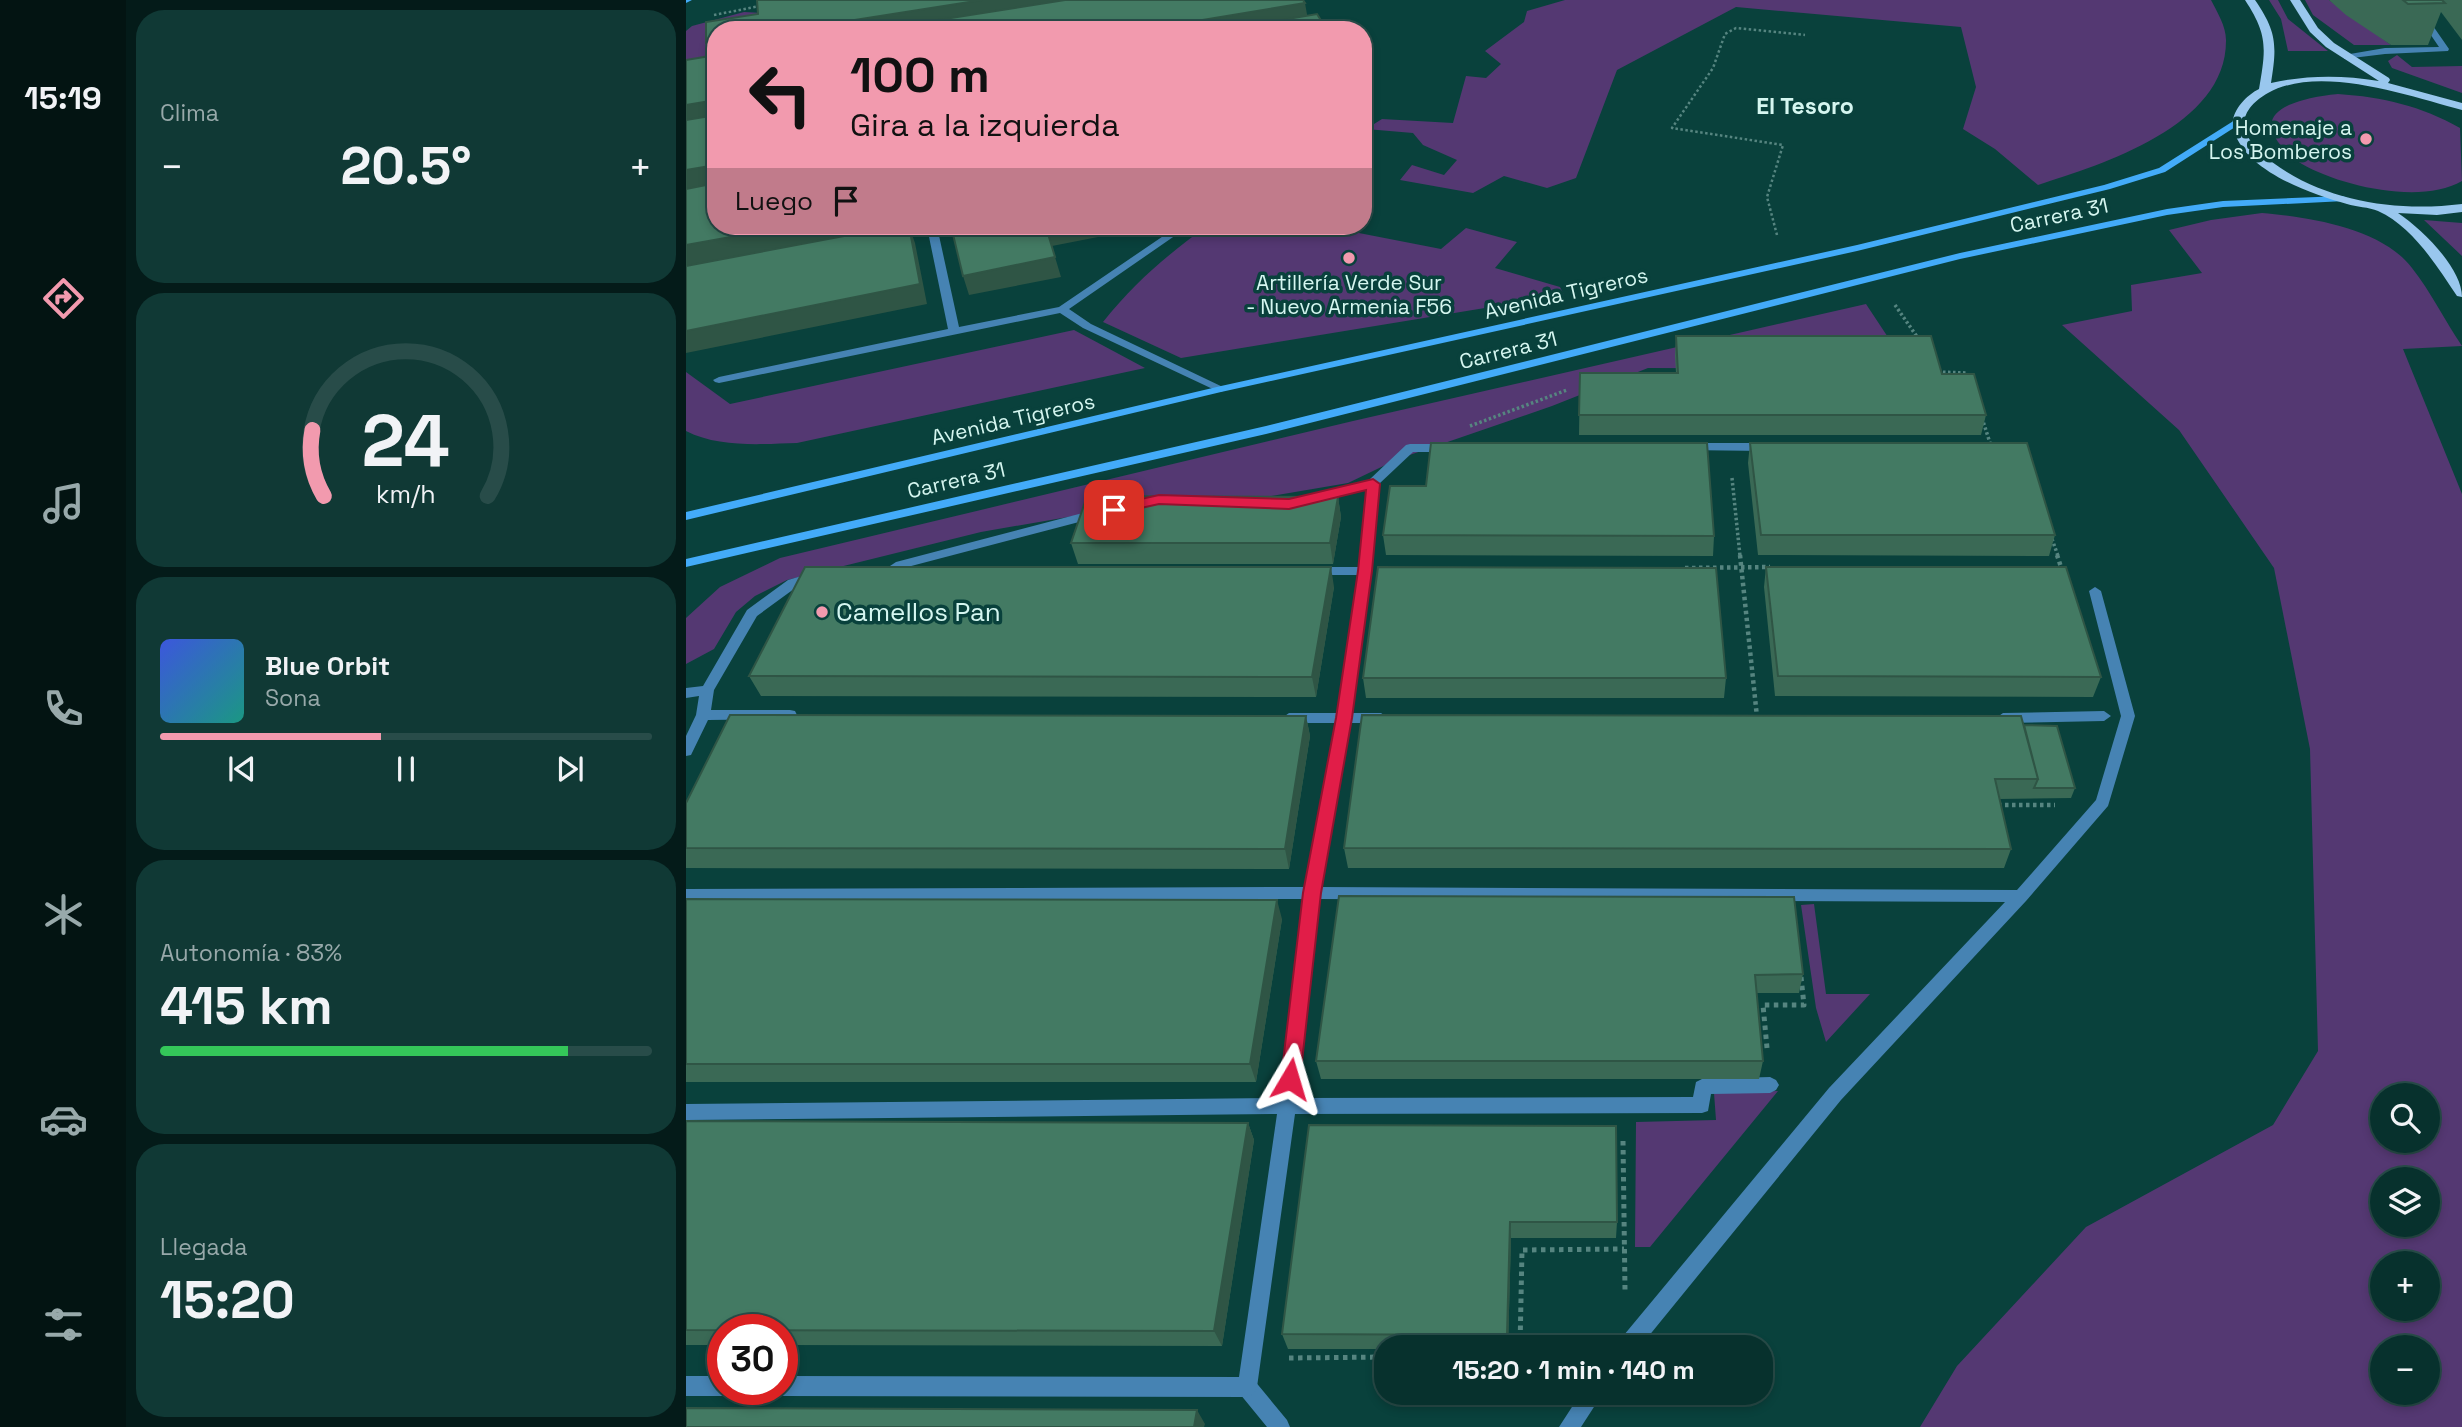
<!DOCTYPE html>
<html lang="es">
<head>
<meta charset="utf-8">
<style>
	:root { --surface:#07312d; --page:#103935; --text:#f1f3f6; --muted:#98a9aa; --line:#284c49; --accent:#f29aae }
	body { margin:0; font-family:"Space Grotesk",sans-serif; background:var(--page); color:var(--text); height:100vh; display:flex; flex-direction:column; font-size:26px; white-space:nowrap }
	* { box-sizing:border-box; margin:0 }
	p { font-size:23px; color:var(--muted) }
	.icon { flex:none; width:38px; height:38px; fill:none; stroke:currentColor; stroke-width:2; stroke-linecap:round; stroke-linejoin:round }
	.map { position:relative; flex:1; overflow:hidden }
	.panel { display:flex; flex-direction:column; gap:10px; padding:10px; background:#041b19; width:560px }
	.panel>* { flex:none }
	.top-card { position:absolute; left:21px; top:21px; width:665px; height:214px; border-radius:28px; box-shadow:0 4px 10px #0003,0 0 0 2px var(--line); background:#f29aae; color:#111; overflow:hidden }
	.tools { position:absolute; left:1684px; top:1083px; display:grid; gap:14px }
	.tools a { display:grid; place-items:center; width:70px; height:70px; border-radius:50%; background:var(--surface); box-shadow:0 4px 10px #0003,0 0 0 2px var(--line); font-size:35px }
	.speed { position:absolute; left:21px; top:1314px; display:flex; gap:14px; font-size:35px; font-weight:700; text-align:center }
	.speed>* { display:grid; place-content:center; width:91px; height:91px; border-radius:50%; background:var(--surface); box-shadow:0 4px 10px #0003,0 0 0 2px var(--line); line-height:1 }
	.speed .limit { border:10px solid #d22; background:#fff; color:#111 }
	.pin { position:absolute; display:grid; place-items:center; width:60px; height:60px; color:#fff; margin:-30px; border-radius:14px; box-shadow:0 4px 10px #0006 }
	.me { position:absolute; width:77px; margin:-38px; rotate:7deg; stroke-linejoin:round; filter:drop-shadow(0 0 5px #0008) }
	.turn { display:flex; align-items:center; gap:24px; height:147px; padding:0 28px; font-size:32px }
	.turn .icon { width:91px; height:91px; stroke-width:2.5 }
	.turn b { display:block; font-size:49px; line-height:60px }
	.then { display:flex; align-items:center; height:66px; padding:0 28px; background:#0003; gap:14px; font-size:26px }
	.big { font-size:52px; font-weight:700; line-height:1.1 }
	.panel .tile { flex:1; display:flex; flex-direction:column; justify-content:center; gap:10px; min-width:0; padding:0 24px; border-radius:28px; background:var(--page) }
	.panel .dial { align-items:center; gap:0 }
	.dial svg { height:182px; overflow:visible; fill:none; stroke:var(--line); stroke-width:7; stroke-linecap:round; text-anchor:middle }
	.dial text { fill:var(--text); stroke:none }
	.song { display:flex; align-items:center; gap:21px }
	.cover { width:84px; height:84px; border-radius:10px; background:linear-gradient(135deg,hsl(230 70% 55%),hsl(170 70% 35%)) }
	.played { height:7px; border-radius:4px; background:linear-gradient(90deg,var(--accent) 45%,var(--line) 45%) }
	.keys { display:flex; justify-content:space-around; direction:ltr }
	.heat { display:flex; justify-content:space-between; align-items:center; font-size:38px; direction:ltr }
	.charge { height:10px; border-radius:5px; background:linear-gradient(90deg,#34c759 83%,var(--line) 0) }
	.trip { position:absolute; left:688px; top:1335px; width:399px; height:70px; border-radius:28px; background:var(--surface); box-shadow:0 4px 10px #0003,0 0 0 2px var(--line); font-weight:700; line-height:70px; text-align:center }
	main { display:flex; flex:1; min-height:0 }
	.tab-bar { display:flex; flex-direction:column; width:126px; justify-content:space-around; align-items:center; background:#031412; color:var(--muted) }
	.tab-bar .icon { width:49px; height:49px }
	.tab-bar .on { color:var(--accent) }
	.tab-bar b { font-size:32px; color:var(--text) }
	.map>svg:first-child { display:block }
</style>
</head>
<body>
<main>
<nav class="tab-bar">
<b>15:19</b>
<svg class="icon on" aria-label="directions" viewBox="0 0 24 24"><path d="M12 3l9 9-9 9-9-9zM9 14v-3h6M13 9l2 2-2 2"/></svg>
<svg class="icon" aria-label="music" viewBox="0 0 24 24"><path d="M9 18V5l10-2v13"/><circle cx="6" cy="18" r="3"/><circle cx="16" cy="16" r="3"/></svg>
<svg class="icon" aria-label="phone" viewBox="0 0 24 24"><path d="M5 4h4l2 5-3 2q2 4 5 5l2-3 5 2v4C11 20 4 13 5 4z"/></svg>
<svg class="icon" aria-label="climate" viewBox="0 0 24 24"><path d="M12 3v18M4 7l16 10M4 17L20 7"/></svg>
<svg class="icon" aria-label="car" viewBox="0 0 24 24"><path d="M5 17H2v-5l4-1 3-4h7l3 4 3 1v5h-3M9 17h6M6 11h13"/><circle cx="7" cy="17" r="2"/><circle cx="17" cy="17" r="2"/></svg>
<svg class="icon" aria-label="filters" viewBox="0 0 24 24"><path d="M4 7h16M4 17h16"/><circle cx="9" cy="7" r="2"/><circle cx="15" cy="17" r="2"/></svg>
</nav>
<section class="panel">
<div class="tile"><p>Clima</p>
<div class="heat"><a>−</a><b class="big">20.5°</b><a>+</a></div>
</div>
<div class="tile dial"><svg viewBox="0 0 100 80">
<path d="M14 69A42 42 0 1 1 86 69"/>
<path d="M14 69A42 42 0 0 1 9 40" stroke="#f29aae"/>
<text x="50" y="56" font-size="32" font-weight="700">24</text>
<text x="50" y="72" font-size="11">km/h</text>
</svg></div>
<div class="tile">
<div class="song"><i class="cover"></i><div><b>Blue Orbit</b><p>Sona</p></div></div>
<div class="played"></div>
<div class="keys"><svg class="icon" aria-label="previous" viewBox="0 0 24 24"><path d="M18 5L8 12l10 7zM5 5v14"/></svg><svg class="icon" aria-label="pause" viewBox="0 0 24 24"><path d="M8 5v14M16 5v14"/></svg><svg class="icon" aria-label="next" viewBox="0 0 24 24"><path d="M6 5l10 7-10 7zM19 5v14"/></svg></div>
</div>
<div class="tile"><p>Autonomía · 83%</p><b class="big">415 km</b><div class="charge"></div></div>
<div class="tile"><p>Llegada</p><b class="big">15:20</b></div>
</section>
<div class="map">
<svg width="1776" height="1427" viewBox="0 0 1776 1427">
	<rect width="100%" height="100%" fill="#09413c"/>
	<path fill="#543872" fill-rule="evenodd" d="M879 0H1525C1531 12 1540 26 1540 40 1541 126 1417 164 1352 185L1309 149 1277 129 1290 87 1275 27 1050 7 931 70 890 178 861 188 818 176 787 193 714 180 726 165 758 175 771 160 737 145 727 133 680 129 696 119 767 123 780 76 800 78 815 64 799 51 838 22 841 11Z
		M1583 0H1592L1602 19 1642 51H1602L1595 19Z
		M1619 0H1643L1705 45H1668L1627 15Z
		M58 12 77 13 30 30 28 61 0 68V31L6 26Z
		M1711 55 1726 67 1776 66V93L1706 68 1702 61Z
		M1652 94C1697 97 1735 106 1774 128L1776 181C1735 205 1654 186 1616 164 1605 157 1595 148 1589 137 1570 104 1632 96 1652 94Z
		M1576 213C1622 217 1696 228 1726 268 1745 292 1759 321 1776 346L1717 349 1776 494V1427H1234L1271 1366 1400 1227 1587 1125 1632 1051 1624 749 1588 568 1493 430 1376 325 1446 311 1445 285 1516 273 1483 230 1525 220ZM1696 1096H1741V1141H1696ZM1696 1180H1741V1225H1696ZM1696 1264H1741V1309H1696ZM1696 1348H1741V1393H1696Z
		M1738 220 1776 223V256Z
		M521 226H637L755 249 780 228 831 242 809 268 874 287 878 295 495 358 417 322C449 282 480 256 521 226Z
		M1180 304 1223 369 962 368 866 406 712 459 662 483 574 498 434 508 295 532 101 580 69 596 50 612 28 649 0 664V618L34 587 94 558 667 421Z
		M388 330 459 368 111 443C76 444 33 448 0 431V372L44 404Z
		M1128 904 1140 994H1184L1140 1042 1130 1008 1115 905Z
		M1092 1091 964 1247H949L950 1122 1030 1120 1028 1093Z"/>
	<g fill="none" stroke-linecap="round" stroke-linejoin="round">
		<path stroke="#568580" stroke-width="2.5" stroke-dasharray="2.5 2.5" stroke-linecap="butt" d="M28 15 74 6
			M677 66V76
			M1091 235 1081 197 1097 145 986 128 1027 68 1039 34 1050 28 1119 35"/>
		<path stroke="#568580" stroke-width="3.5" stroke-dasharray="2.5 2.5" stroke-linecap="butt" d="M1209 305 1234 341
			M1252 372 1281 373 1283 380
			M1296 418 1305 446
			M784 426 881 390
			M1046 478 1054 556
			M1366 539 1372 556"/>
		<path stroke="#568580" stroke-width="4.5" stroke-dasharray="3.5 3.5" stroke-linecap="butt" d="M1054 555 1071 717
			M1371 555 1376 570
			M999 568 1084 567
			M1312 805H1369"/>
		<path stroke="#568580" stroke-width="5" stroke-dasharray="4.5 4.5" stroke-linecap="butt" d="M1081 1048 1077 1005H1118L1115 977
			M937 1141 939 1290
			M834 1348 836 1250 938 1249
			M603 1358 700 1357"/>
		<path fill="#4683b3" fill-rule="evenodd" d="M1721 0H1729L1763 49 1762 51 1699 54 1658 59V55L1699 48 1753 47Z
			M561 1377 568 1380 601 1420 604 1427H581L554 1394 551 1387 554 1380Z"/>
		<path fill="#4683b3" fill-rule="evenodd" d="M644 21H647V25L620 30H601Z
			M241 226H265L252 231 273 327 373 307 492 226H503L383 309 405 324 541 389 535 392 531 391 397 328 374 313 33 383 29 382 27 380 33 377 262 329 242 232 207 239 202 236Z
			M1002 443H1079L1085 447 1079 451 998 450 996 447Z
			M724 444H761L767 448 761 452H727L693 484 685 571 666 713H695L702 718 695 723H664L635 887 1331 890 1410 800 1435 716 1403 591 1409 587 1415 591 1449 716 1422 806 1340 901 1155 1100 953 1348H931L933 1341 1143 1088 1319 902 633 899 611 1098 1007 1097 1010 1082 1016 1079 1084 1077 1090 1080 1093 1085 1090 1090 1084 1093 1025 1094 1022 1111 1016 1113 609 1114 571 1387 568 1394 561 1397 96 1396 89 1393 88 1390H96V1376L553 1377 591 1114 0 1120V1104L593 1098 617 899 0 901V889L619 887 650 723H603L596 718 603 713H652L672 575H628L622 571 628 567H673L680 489 616 505 610 501 612 498 683 480 720 445Z
			M412 509 416 510 418 513 416 516 210 570 204 566 210 562Z
			M129 572 134 573 135 576 134 579 112 586 71 616 28 690 25 710H104L109 711 111 715 109 719 22 720 5 755 0 756V736L10 715 13 696 0 698V688L17 686 61 610 102 580Z
			M1418 711 1425 716 1418 721 1317 723 1310 718 1317 713Z
			M0 1376H37V1390H45L44 1393 37 1396H0Z
			M895 1393H917L895 1427H873Z"/>
		<path fill="#43abf9" fill-rule="evenodd" d="M0 0H6L0 3Z
			M1549 120 1557 122 1479 172 1424 189 1171 251 535 392 0 520V512L535 386 1171 245 1418 185 1473 168Z
			M1656 196 1659 197V201L1537 207 1481 215 1274 259 580 434 0 567V559L580 426 1274 253 1481 209 1537 201Z"/>
		<path fill="#99c7ee" fill-rule="evenodd" d="M1559 0H1569C1591 32 1591 45 1585 83 1621 75 1656 75 1693 81L1640 47 1624 32 1604 0H1614L1632 28 1648 43 1703 78 1704 80 1702 83 1776 103V110C1723 96 1634 64 1582 93 1570 100 1558 110 1558 125 1561 142 1573 152 1586 162 1640 202 1711 212 1776 204V212L1751 215 1712 213C1736 229 1776 268 1776 297L1771 296C1750 265 1727 227 1692 211 1683 207 1670 207 1661 204 1624 194 1560 171 1548 131 1542 114 1559 96 1573 89 1580 48 1582 35 1559 0Z"/>
	</g>
	<path fill="#3a6955" d="M1643 0H1776V40L1755 12 1742 45H1705L1660 15Z
		M990 336 1256 374 1300 415 1295 435H893L894 373H990L989 356Z
		M1064 443 1369 535 1363 556 1072 555 1062 463Z
		M652 497 655 517 647 564H392L385 543Z
		M697 535 1028 536 1027 556 700 555Z
		M1080 567 1415 677 1407 697 1089 696 1078 587Z
		M648 587 630 697 75 696 63 676Z
		M677 678H1040L1038 698H680Z
		M620 716 624 736 603 869 0 868V803Z
		M1338 725 1389 788 1385 798 1313 799 1325 849 1318 868H662L658 848Z
		M653 896 1117 974 1113 993H1070L1077 1061 1073 1079H635L630 1061Z
		M0 899 596 919 570 1082H0Z
		M0 1121 562 1123 568 1140 536 1346 96 1345V1330H37V1345H0Z
		M623 1125 931 1222 930 1238H825L822 1348H700V1349H602L596 1334Z"/>
	<path fill="#2f5545" d="M296 0H412L225 30H105Z
		M619 3 622 20 566 30H456Z
		M30 42V61H28L20 43Z
		M30 100V120L0 125V105Z
		M30 165V186L0 191V170Z
		M106 226H216L0 267V245Z
		M223 226 229 243 241 304 0 353V331Z
		M365 226H452L453 229 366 246 360 227Z
		M369 257 375 277 283 295 277 276Z
		M652 497 655 517 647 564 644 543Z
		M645 567 648 587 630 697 626 677Z
		M620 716 624 736 603 869 599 849Z
		M591 900 596 919 570 1082 564 1064Z
		M562 1123 568 1140 536 1346 528 1331Z
		M824 1222 825 1238 822 1348 821 1335Z
		M511 1410 519 1424 518 1427H508Z"/>
	<path fill="#437a63" stroke="#2f5545" stroke-width="2" d="M71 0H296L105 30H30V42L20 43V22L72 14Z
		M379 0H617L619 3 456 30H215L214 26Z
		M1717 0H1756L1759 3 1722 4Z
		M631 14 641 30H537Z
		M30 55V100L0 105V60Z
		M30 115V165L0 170V120Z
		M30 183V226H106L0 245V189Z
		M211 226H223L234 284 0 331V266Z
		M265 226H365L360 227 369 257 277 276Z
		M990 336H1245L1256 374H1288L1300 415H893L894 373H992Z
		M745 443H1021L1028 536 697 535 704 486H740Z
		M1064 443H1341L1369 535H1075Z
		M401 496 652 497 644 543H385Z
		M119 567H645L626 677 63 676Z
		M692 567 1030 568 1040 678H677Z
		M1080 567H1380L1415 677 1092 676Z
		M44 715 620 716 599 849 0 848V803Z
		M676 715 1335 716 1352 779H1309L1325 849 658 848Z
		M1338 725 1371 726 1389 788H1348L1352 779Z
		M653 896 1108 897 1117 974 1069 975 1077 1061H630Z
		M0 899 591 900 564 1064H0Z
		M0 1121 562 1123 528 1331 0 1330Z
		M623 1125 930 1126 931 1222H824L821 1335 596 1334Z
		M0 1408 511 1410 508 1427H0Z"/>
	<path fill="#e11d48" stroke="#92132f" stroke-width="2" d="M687 479 694 484 686 571 666 718 635 893 614 1079 611 1085 604 1088 598 1085 595 1079 617 893 650 718 672 571 680 490 603 509 473 504 428 514 421 510 423 506 473 495 603 499Z"/>
	<g fill="#f29aae" stroke="#09413c" stroke-width="2.5">
		<circle cx="1680" cy="139" r="7"/>
		<circle cx="663" cy="258" r="7"/>
		<circle cx="136" cy="612" r="7"/>
	</g>
	<g text-anchor="middle" dominant-baseline="central" stroke-width="7" stroke-linejoin="round" paint-order="stroke">
		<g font-size="21" fill="#d5f6f0" stroke="#09413c" text-anchor="end">
			<text x="1666" y="127">Homenaje a<tspan x="1666" dy="24">Los Bomberos</tspan></text>
			<text x="663" y="282" text-anchor="middle">Artillería Verde Sur<tspan x="663" dy="24">- Nuevo Armenia F56</tspan></text>
		</g>
		<g font-size="21" fill="#d5f6f0" stroke="#09413c">
			<text transform="translate(1373 215) rotate(-12)">Carrera 31</text>
			<text transform="translate(880 293) rotate(-13)">Avenida Tigreros</text>
			<text transform="translate(822 350) rotate(-14)">Carrera 31</text>
			<text transform="translate(327 419) rotate(-13)">Avenida Tigreros</text>
			<text transform="translate(270 480) rotate(-13)">Carrera 31</text>
		</g>
		<g font-size="23" font-weight="bold" fill="#d5f6f0" stroke="#09413c">
			<text x="1119" y="106">El Tesoro</text>
		</g>
		<g font-size="26" fill="#d5f6f0" stroke="#09413c" text-anchor="start">
			<text x="150" y="612">Camellos Pan</text>
		</g>
	</g>
</svg>
<div class="tools">
<a><svg class="icon" aria-label="search" viewBox="0 0 24 24"><circle cx="10" cy="10" r="6"/><path d="M15 15l6 6"/></svg></a>
<a><svg class="icon" aria-label="layers" viewBox="0 0 24 24"><path d="M12 4l9 5-9 5-9-5zM3 14l9 5 9-5"/></svg></a>
<a>+</a>
<a>−</a>
</div>
<div class="speed"><div class="limit">30</div></div>
<div class="pin" style="left:428px;top:510px;background:#d93025"><svg class="icon" aria-label="arrive" viewBox="0 0 24 24"><path d="M6 21V4h12l-3 4 3 4H6"/></svg></div>
<svg class="me" style="left:604px;top:1079px" viewBox="-20 -20 40 40"><path d="M0-17L14 15 0 8-14 15z" fill="#e11d48" stroke="#fff" stroke-width="4"/></svg>
<div class="trip">15:20 · 1 min · 140 m</div>
<div class="top-card">
<div class="turn"><svg class="icon" aria-label="left" viewBox="0 0 24 24"><path d="M17 20v-9H6M10 6l-5 5 5 5"/></svg><div><b>100 m</b>Gira a la izquierda</div></div>
<div class="then">Luego<svg class="icon" aria-label="arrive" viewBox="0 0 24 24"><path d="M6 21V4h12l-3 4 3 4H6"/></svg></div>
</div>
</div>
</main>
</body>
</html>
